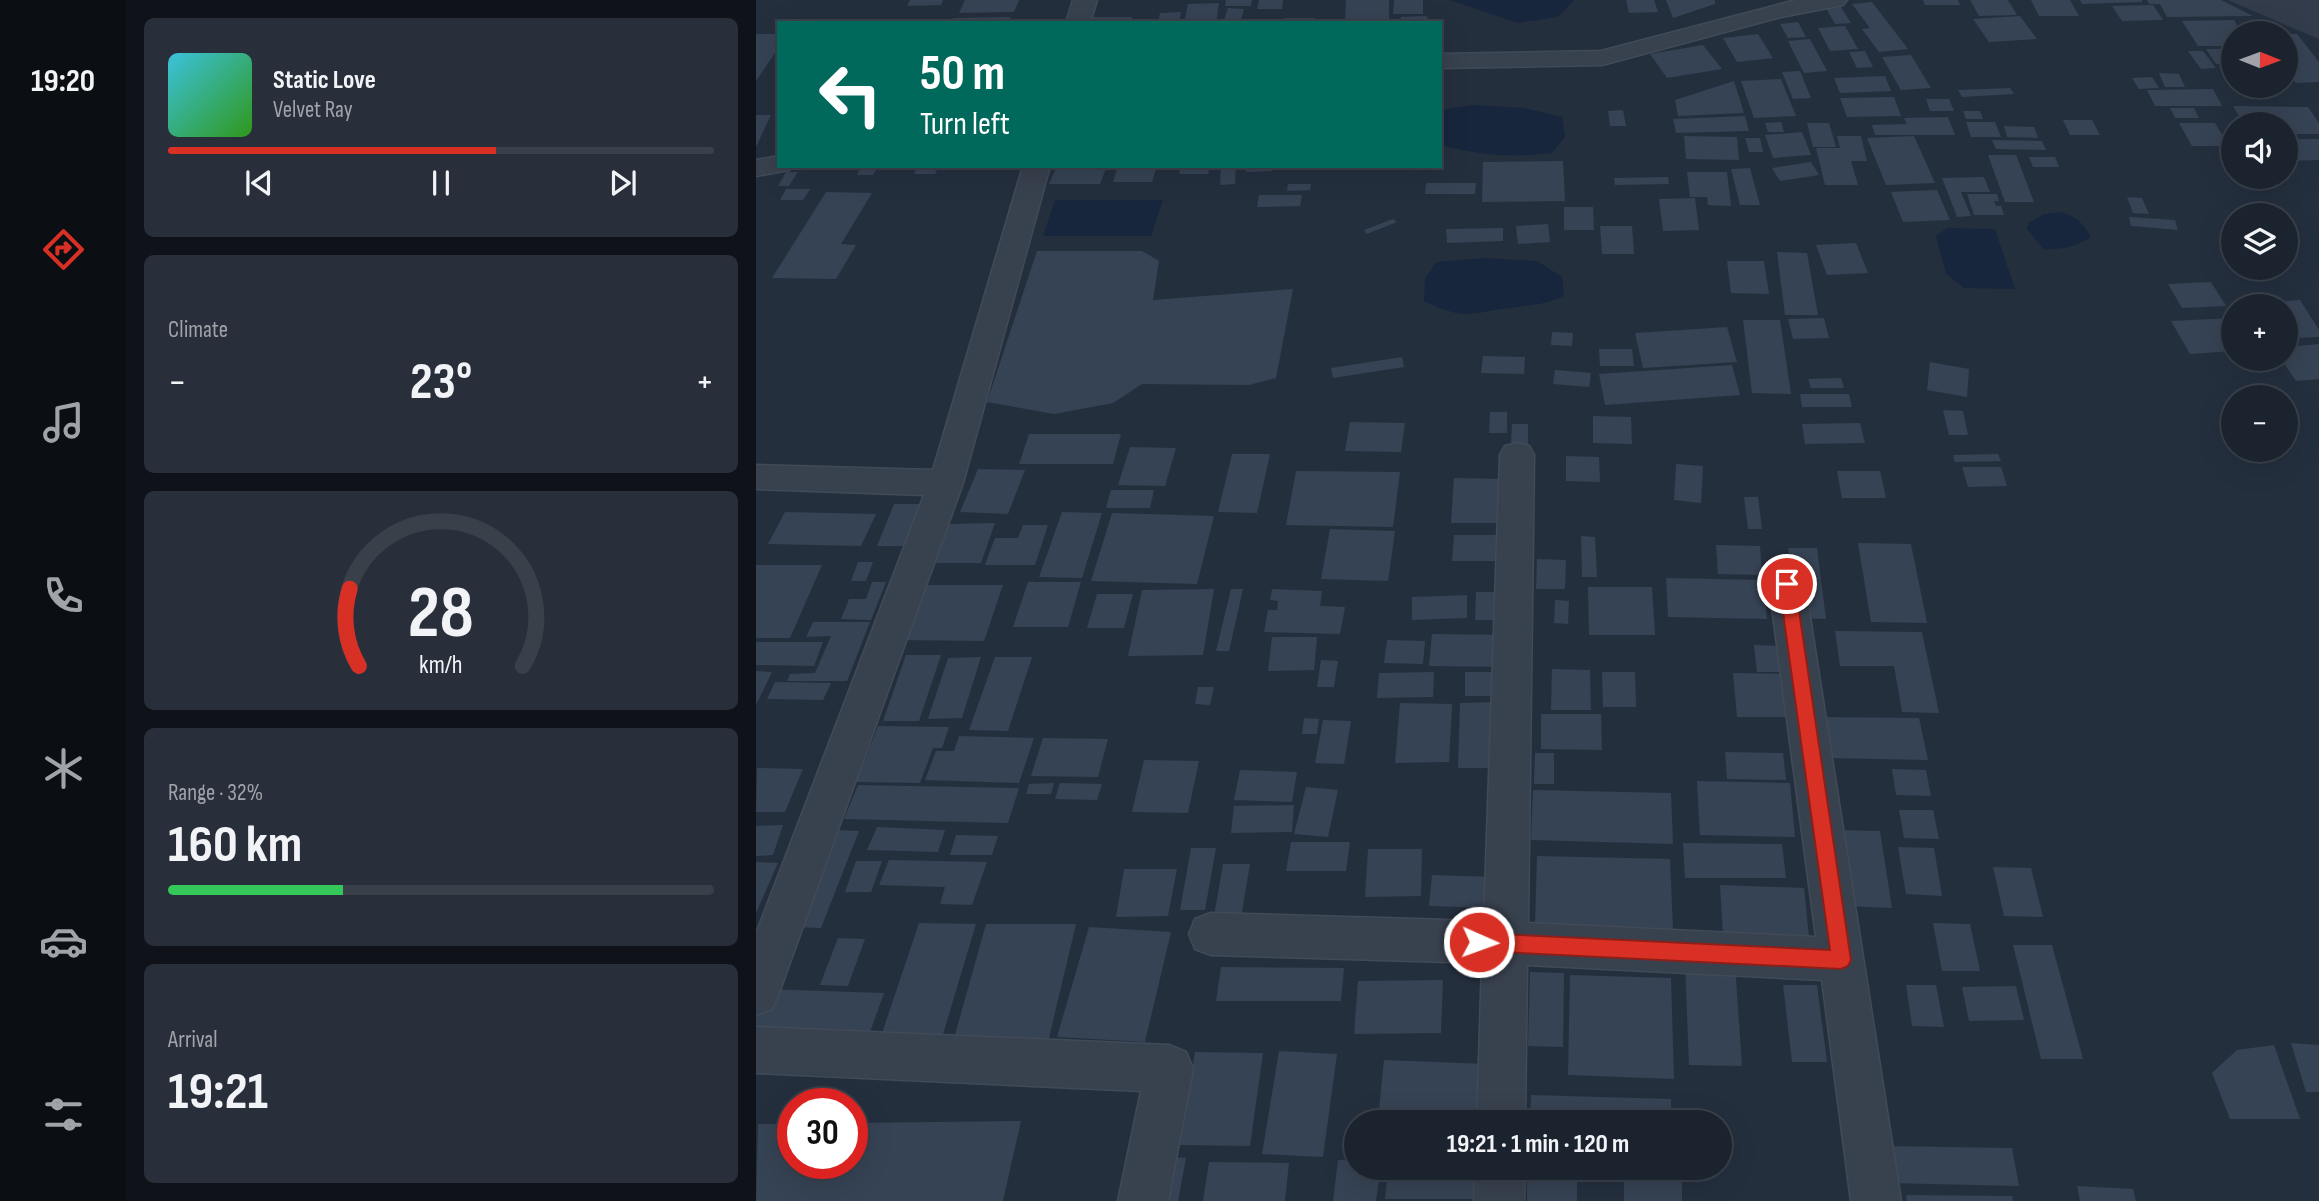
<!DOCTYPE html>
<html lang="en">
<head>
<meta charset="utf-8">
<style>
	:root { --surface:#1b232e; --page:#282f3a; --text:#f1f3f6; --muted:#a0a4aa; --line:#39404a; --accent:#d93025 }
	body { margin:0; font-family:"Sofia Sans Condensed",sans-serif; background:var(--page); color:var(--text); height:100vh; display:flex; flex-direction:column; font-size:26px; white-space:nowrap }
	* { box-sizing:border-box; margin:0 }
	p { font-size:23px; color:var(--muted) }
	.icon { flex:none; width:38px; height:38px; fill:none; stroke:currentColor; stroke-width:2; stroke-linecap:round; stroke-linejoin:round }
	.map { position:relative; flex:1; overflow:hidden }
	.sheet { display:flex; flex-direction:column; gap:18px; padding:18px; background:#0f1319; width:630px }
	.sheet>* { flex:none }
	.banner { position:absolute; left:21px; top:21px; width:665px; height:147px; border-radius:0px; box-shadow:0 7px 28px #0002,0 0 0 2px var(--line); background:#00695c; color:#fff; overflow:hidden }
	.needle { width:46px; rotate:91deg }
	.fabs { position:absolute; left:1465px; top:21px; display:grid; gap:14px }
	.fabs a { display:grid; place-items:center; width:77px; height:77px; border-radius:50%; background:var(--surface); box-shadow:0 7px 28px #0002,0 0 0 2px var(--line); font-size:35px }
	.speed { position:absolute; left:21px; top:1088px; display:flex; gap:14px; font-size:35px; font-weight:700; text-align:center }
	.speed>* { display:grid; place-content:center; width:91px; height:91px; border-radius:50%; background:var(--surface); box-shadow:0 7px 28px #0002,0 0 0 2px var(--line); line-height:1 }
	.speed .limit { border:10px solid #d22; background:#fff; color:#111 }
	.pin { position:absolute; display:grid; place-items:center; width:60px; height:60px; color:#fff; margin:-30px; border:4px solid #fff; border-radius:50%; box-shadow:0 2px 7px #0007 }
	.me { position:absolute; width:77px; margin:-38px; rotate:92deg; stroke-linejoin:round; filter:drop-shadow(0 0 5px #0008) }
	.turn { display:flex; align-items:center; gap:24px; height:147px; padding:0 28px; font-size:32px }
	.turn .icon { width:91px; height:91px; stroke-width:2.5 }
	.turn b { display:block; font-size:49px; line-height:60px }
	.big { font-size:52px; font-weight:700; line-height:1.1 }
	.sheet .widget { flex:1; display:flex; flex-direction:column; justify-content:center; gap:10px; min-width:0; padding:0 24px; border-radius:10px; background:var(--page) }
	.sheet .dial { align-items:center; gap:0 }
	.dial svg { height:182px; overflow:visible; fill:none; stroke:var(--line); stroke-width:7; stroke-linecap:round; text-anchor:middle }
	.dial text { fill:var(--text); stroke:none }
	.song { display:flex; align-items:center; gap:21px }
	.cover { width:84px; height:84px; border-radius:10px; background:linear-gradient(135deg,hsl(190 70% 55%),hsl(110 70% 35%)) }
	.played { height:7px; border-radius:4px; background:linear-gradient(90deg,var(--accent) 60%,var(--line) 60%) }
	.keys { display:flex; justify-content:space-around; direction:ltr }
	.heat { display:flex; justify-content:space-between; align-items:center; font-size:38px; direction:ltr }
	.charge { height:10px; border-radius:5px; background:linear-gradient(90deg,#34c759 32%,var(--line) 0) }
	.trip { position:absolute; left:588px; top:1110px; width:388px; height:70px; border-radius:35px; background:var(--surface); box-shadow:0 7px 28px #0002,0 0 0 2px var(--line); font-weight:700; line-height:70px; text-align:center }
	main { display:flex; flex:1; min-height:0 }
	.tab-bar { display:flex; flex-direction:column; width:126px; justify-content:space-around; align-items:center; background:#0b0e12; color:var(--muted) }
	.tab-bar .icon { width:49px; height:49px }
	.tab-bar .active { color:var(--accent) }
	.tab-bar b { font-size:32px; color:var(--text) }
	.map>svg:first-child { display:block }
</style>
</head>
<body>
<main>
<nav class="tab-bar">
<b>19:20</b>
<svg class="icon active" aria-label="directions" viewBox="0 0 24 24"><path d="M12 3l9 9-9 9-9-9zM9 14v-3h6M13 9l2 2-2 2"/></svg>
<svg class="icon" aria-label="music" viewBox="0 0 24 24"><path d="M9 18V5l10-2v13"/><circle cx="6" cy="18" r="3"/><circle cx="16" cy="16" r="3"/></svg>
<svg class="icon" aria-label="phone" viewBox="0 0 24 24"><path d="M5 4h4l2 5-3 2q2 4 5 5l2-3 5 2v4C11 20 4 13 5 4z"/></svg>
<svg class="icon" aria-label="climate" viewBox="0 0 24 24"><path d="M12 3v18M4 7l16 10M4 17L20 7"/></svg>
<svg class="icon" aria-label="car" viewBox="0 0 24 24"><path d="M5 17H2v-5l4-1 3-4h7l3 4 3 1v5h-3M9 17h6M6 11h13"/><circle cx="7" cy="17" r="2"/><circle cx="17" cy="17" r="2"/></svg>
<svg class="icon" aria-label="filters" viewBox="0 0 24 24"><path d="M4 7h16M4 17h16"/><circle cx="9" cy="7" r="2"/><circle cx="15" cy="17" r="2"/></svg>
</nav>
<section class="sheet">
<div class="widget">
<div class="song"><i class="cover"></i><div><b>Static Love</b><p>Velvet Ray</p></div></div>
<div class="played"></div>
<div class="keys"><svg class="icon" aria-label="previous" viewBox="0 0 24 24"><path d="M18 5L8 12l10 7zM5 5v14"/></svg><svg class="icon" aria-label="pause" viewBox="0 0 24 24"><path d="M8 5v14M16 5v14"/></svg><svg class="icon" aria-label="next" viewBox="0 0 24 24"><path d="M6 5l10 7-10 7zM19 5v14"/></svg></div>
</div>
<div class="widget"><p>Climate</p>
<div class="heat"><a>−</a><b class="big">23°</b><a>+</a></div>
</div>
<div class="widget dial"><svg viewBox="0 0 100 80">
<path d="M14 69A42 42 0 1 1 86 69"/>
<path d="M14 69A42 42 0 0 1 10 35" stroke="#d93025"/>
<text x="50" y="56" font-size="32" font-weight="700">28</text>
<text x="50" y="72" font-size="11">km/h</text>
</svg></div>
<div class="widget"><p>Range · 32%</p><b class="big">160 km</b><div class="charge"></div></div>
<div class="widget"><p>Arrival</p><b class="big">19:21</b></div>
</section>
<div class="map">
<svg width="1563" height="1201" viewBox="0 0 1563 1201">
	<rect width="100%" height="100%" fill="#242f3e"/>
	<path fill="#323c4b" d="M1472 0H1563V39L1539 29Z"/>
	<path fill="#17263c" d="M694 0H818L802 17 761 23Z
		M717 105 768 108 806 117 809 137 796 153C755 158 724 155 684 145V110Z
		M299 200H407L395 236H287Z
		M1306 212C1321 217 1327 223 1335 237 1319 247 1305 250 1287 249L1271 229 1272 223 1288 214Z
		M1191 228 1239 229 1259 289 1208 288 1190 274 1180 236Z
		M727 258 781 261 806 277 808 296C789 305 774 305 754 308 712 313 710 321 668 301L669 279 680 262Z"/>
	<path fill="#364354" d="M154 0H187L185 5 151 6Z
		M209 0H263L258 12 203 13Z
		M470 0H496L495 6H469Z
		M503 0H527L526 9H501Z
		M590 0H633V19L589 21Z
		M638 0H667V14H637Z
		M870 0H898L902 12 873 13Z
		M910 0H959V4L917 18Z
		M1167 0H1202L1204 5H1169Z
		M1214 0H1252L1261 15 1223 16Z
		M1275 0H1314L1323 16H1283Z
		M1324 0H1386V2L1326 4Z
		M1391 0H1465L1497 16 1411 17 1404 4H1393Z
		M1116 2 1152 49 1123 52 1106 29 1114 28 1096 4Z
		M463 3 460 23H428L432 4Z
		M1397 5 1407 20 1366 21 1356 6Z
		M1085 7 1095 23 1079 24 1070 8Z
		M472 8 488 9 484 23H467Z
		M425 12 423 23H402L404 13Z
		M671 16 672 23H645V17Z
		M1264 16 1281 39 1233 42 1217 19Z
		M255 17 253 23H195L197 18Z
		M330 17H376L374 23H328Z
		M528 18H559L558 23H527Z
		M1478 20 1486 33H1477V46H1442L1426 21Z
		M1042 22 1050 37 1032 38 1024 24Z
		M1089 26 1102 49 1074 51 1062 28Z
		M0 34H23V47L0 81Z
		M1002 34 1017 58 981 62 967 38Z
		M1530 34H1541L1563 62V82L1540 83 1530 69Z
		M1054 39 1071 71 1048 73 1032 41Z
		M947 45 966 69 911 78 894 54Z
		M1450 49H1473L1477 55V64H1460Z
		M1109 51 1117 67 1101 68 1093 52Z
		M1432 51H1447L1460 68 1445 69Z
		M1155 55 1175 88 1145 90 1126 57Z
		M1044 71 1055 98 1037 99 1026 72Z
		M1403 73 1423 74 1429 87H1409Z
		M1129 76 1135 91 1084 93 1078 78Z
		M1396 77 1403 88 1383 89 1376 78Z
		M1025 79 1040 116 998 118 985 81Z
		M978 81 988 113 922 116 919 100Z
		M1254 88 1258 94 1206 97 1202 90Z
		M1457 89 1466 106H1399L1391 90Z
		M1138 97 1145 116 1091 117 1084 98Z
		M1170 99H1193L1198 111H1174Z
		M1477 106 1552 107 1563 123V134H1530V124H1488Z
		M1414 108H1438L1443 118H1419Z
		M867 110 870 126H854L852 111Z
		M1207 111H1224L1227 119H1210Z
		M0 115H15L0 147Z
		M989 116 993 131 920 133 917 119Z
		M1192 117 1199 135H1119L1116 125 1151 124 1148 118Z
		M1307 120H1336L1344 135H1314Z
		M1025 122 1028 132H1012L1009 123Z
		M1210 122H1239L1245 137H1215Z
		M1051 123H1073L1080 147H1057Z
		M1423 123H1459L1473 146H1436Z
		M1248 126 1278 127 1282 138 1251 137Z
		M1046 132 1055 155 1017 158 1009 135Z
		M928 136 981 137 983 160 930 159Z
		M1081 136H1105L1111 161H1095L1102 185H1069L1060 148H1084Z
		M1158 136 1179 183 1130 185 1111 138Z
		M989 138H1004L1007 152H993Z
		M1530 139H1563V160L1530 161Z
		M1236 140 1286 141 1290 150 1240 149Z
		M1232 155H1260L1278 202H1249Z
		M1273 157H1299L1303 167H1277Z
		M807 161 809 201 726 202 727 162Z
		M1055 162 1063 175 1024 181 1016 168Z
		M105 166H122L117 175H101Z
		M162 166H183L179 174H158Z
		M301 166H351L344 184H293Z
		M362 166H401L396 182H357Z
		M425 166H454L452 174H423Z
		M465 166H480L479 184 464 185Z
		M491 166H517L516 171 490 172Z
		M994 168 1004 205H984L975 169Z
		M30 172H42L33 186H22Z
		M931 172H971L975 206 952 205 951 197H934Z
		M912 177 913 184 859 185 858 178Z
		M1228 177 1234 192H1205L1215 216 1201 217 1186 178Z
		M670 183H720L719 194H669Z
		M532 184H555L554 190 531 191Z
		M30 189H54L47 200H24Z
		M1181 190 1194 220 1147 222 1135 192Z
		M70 192 116 193 85 244 100 245 80 279 16 278Z
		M1211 194H1241L1243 201H1238L1240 206H1245L1248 215H1218Z
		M503 195H546L544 206 501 207Z
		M1371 197 1386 198 1393 214 1377 213Z
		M939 198 943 230 907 231 903 199Z
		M808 207H837L838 230H808Z
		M1373 217 1419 220 1422 230 1375 226Z
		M637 219 641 222 611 234 608 230Z
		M792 224 794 242 762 244 760 226Z
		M844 226H876L878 254H846Z
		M747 228V241L691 243 690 229Z
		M1100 243 1112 273 1071 275 1060 245Z
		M281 251H386L403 261 397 300 537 289 520 378 493 385 386 384 357 403 298 414 231 402Z
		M1021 252 1051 253 1062 315H1029Z
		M971 261H1008L1013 294 975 293Z
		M1455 282 1470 306 1426 308 1412 284Z
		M1544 300 1563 330V337L1536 338 1530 327V306H1517L1514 302Z
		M1068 318 1073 338 1037 339 1032 319Z
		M1477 318V351L1434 354 1415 321Z
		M987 320H1024L1035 394 996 393Z
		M971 327 981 362 887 368 879 333Z
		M796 332 817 333 816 346 795 345Z
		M1563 344V379L1540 381 1525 359H1530V347Z
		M843 349H876L878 366H844Z
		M727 356 769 357 768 374 725 373Z
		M646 357 648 367 577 378 575 368Z
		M1174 362 1213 369 1211 397 1171 390Z
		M976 365 984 395 849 405 843 374Z
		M799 370 835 373 833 387 797 384Z
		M1085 378 1088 388H1055L1052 379Z
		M1044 394H1093L1096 407H1046Z
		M1187 410 1207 411 1212 435H1193Z
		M734 412H751V433H733Z
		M837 416 875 417 876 444 837 443Z
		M594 422 649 423 645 452 589 451Z
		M1104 423 1109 443 1049 444 1046 424Z
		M756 424H772V445H755Z
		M273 434H365L357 464H263Z
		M374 447 420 448 409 486 362 485Z
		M476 454H514L501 513 462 512Z
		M1242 454 1245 461 1199 462 1197 455Z
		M810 456 843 457 844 482 810 481Z
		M920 464 947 466 945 503 918 500Z
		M1206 467H1245L1251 486 1212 487Z
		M222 469 269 470 252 514 204 512Z
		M540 471 644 472 637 527 530 525Z
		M1081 471H1124L1130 498H1086Z
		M698 478 748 479 746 523H695Z
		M355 490H398L394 508H350Z
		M988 497H1002L1006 529H992Z
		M138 504H171L155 546H121Z
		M29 512 120 514 105 546 12 544Z
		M306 512 346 513 326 578 283 577Z
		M356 513 458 516 441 584 335 581Z
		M239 523 225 563H178L192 524Z
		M267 525H292L279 565H229L239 538H262Z
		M574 529 639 531 632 581 565 579Z
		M698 535H745V561H696Z
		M825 536 839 537 841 577H826Z
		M1102 543 1155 544 1171 623 1115 622Z
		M960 545 1004 546 1006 575 962 574Z
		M1032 548H1061L1070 619 1041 618Z
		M781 559 810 560 809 589H780Z
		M102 562H117L110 581H95Z
		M0 565H66L34 638H0Z
		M910 578 1007 580 1011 619 912 617Z
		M116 582H130L115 620 85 619 93 599H110Z
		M272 582H325L312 627H257Z
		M166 585H247L228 641 144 640Z
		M832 587H896L899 635H833Z
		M458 589 447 655 372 656 386 590Z
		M475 589H487L473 651H460Z
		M516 589 566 591 564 606 589 607 584 634 508 632 512 610H521L522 601 514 600Z
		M720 592H748L747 620H719Z
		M341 594H377L368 628H331Z
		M711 595V618L656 620V597Z
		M799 600 813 601 812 624 798 623Z
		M57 622H114L91 681H31L34 674 59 673 75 636 50 637Z
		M1079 631 1166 632 1183 713 1146 712 1138 666H1084Z
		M676 634 749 635 747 667 673 666Z
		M516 637H561L558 670 512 671Z
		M631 640 669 641 667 664 628 663Z
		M0 642H67L58 666 0 665Z
		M998 645 1023 646 1027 672H1001Z
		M150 655H185L163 721H127Z
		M225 657 206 718 172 719 192 658Z
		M239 657H276L252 731 213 730Z
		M565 660 582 661 578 687H561Z
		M796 669 834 670 835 710H795Z
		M0 671 16 672 0 705Z
		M678 672 677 697 621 698 623 673Z
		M709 672H748L747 696H709Z
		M846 672H879L880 707H847Z
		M977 673 1031 674 1036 717H981Z
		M19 682 75 683 67 700 11 699Z
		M442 687H458L454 705 439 704Z
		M747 702 746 768H702L704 703Z
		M644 703 696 704 693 762 639 763Z
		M785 714H845L846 750 785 749Z
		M1066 717 1163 718 1172 760 1072 758Z
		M548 718 563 719 561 734H546Z
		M567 720 595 721 588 764 559 763Z
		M122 726 193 727 186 748H177L164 783 100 782Z
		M203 736 278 738 263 783 169 780 180 751H198Z
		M287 738 352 739 342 777 275 776Z
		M969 752 1027 753 1030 780 971 779Z
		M779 753H798V784H778Z
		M388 760 443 761 432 813 376 812Z
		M1 768 47 769 29 812H0Z
		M1136 769 1170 770 1175 796 1140 795Z
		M484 770 541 772 536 802 478 800Z
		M941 781 1034 783 1039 837 944 835Z
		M298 783 295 794H270L273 784Z
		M304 783 346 784 341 800 299 799Z
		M102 785 263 788 252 823 88 819Z
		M550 787 582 790 572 837 538 834Z
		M777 790 915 793 917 844 775 840Z
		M538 805 536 832 475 833 478 806Z
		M1143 810H1177L1183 839 1148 838Z
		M27 825 17 855 0 856V826Z
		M121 827 189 830 182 852 111 850Z
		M77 830 103 831 65 928 37 927Z
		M1077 830 1124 831 1136 908 1087 906Z
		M200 835 242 836 236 855H194Z
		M535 842H594L590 871H530Z
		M927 843 1026 844 1030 878H929Z
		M1142 847 1178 848 1186 896 1150 894Z
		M435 848H460L449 910H424Z
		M612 849H666L665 896 609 897Z
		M781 856 914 859 917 930 779 926Z
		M133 860 231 862 216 905 184 904 189 887 123 885Z
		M100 861H126L115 892H89Z
		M0 862 22 863 0 913Z
		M467 864H494L485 917 458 916Z
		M1237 867 1275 868 1287 917 1248 916Z
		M368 869H421L412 916 360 917Z
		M676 875 739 877 737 908 673 906Z
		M964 885 1048 888 1053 937 967 935Z
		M163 923 220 924 185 1041 124 1039Z
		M1177 923 1214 924 1224 971H1186Z
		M230 924H320L292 1042H197Z
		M333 927 415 932 389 1042 301 1037Z
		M82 938 109 939 92 986 64 985Z
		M1257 945H1296L1327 1059H1285Z
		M929 962 979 964 986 1066 933 1065Z
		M465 967 588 968 585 1001H460Z
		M774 972 808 973 807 1047 772 1046Z
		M814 975 915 978 918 1079 812 1075Z
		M687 980 685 1033 598 1034 602 981Z
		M1027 985H1061L1071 1062H1036Z
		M1150 985H1180L1188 1027 1156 1026Z
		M1260 986 1268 1020 1213 1021 1206 987Z
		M5 989 128 993 113 1035 0 1031V1001Z
		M1535 1043 1563 1045V1092H1550Z
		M1518 1045 1544 1119H1474L1456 1073 1481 1050Z
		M523 1051 581 1054 567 1157 506 1154Z
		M439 1052 507 1053 494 1146 424 1145Z
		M628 1060 730 1064 727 1114 623 1109Z
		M775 1095 915 1099V1122H774Z
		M265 1121 247 1201H0L2 1124H37V1164H96V1123Z
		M1126 1146 1256 1148 1263 1186 1132 1183Z
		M407 1156 430 1158 422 1201H397Z
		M582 1160H600V1167H625L620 1201H577Z
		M453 1162 533 1163 529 1201H447Z
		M632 1167H721V1199H629Z
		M771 1173H821V1201H771Z
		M868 1175 926 1179V1201H868Z
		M1321 1186 1377 1189 1380 1201H1324Z
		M1150 1195 1256 1196 1257 1201H1151Z"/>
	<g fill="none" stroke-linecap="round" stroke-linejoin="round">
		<defs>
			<path id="street" d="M317 0H341L334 23H310Z
				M1040 0H1091L1087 5 1025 17 846 65 684 68V54L845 51Z
				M23 156V166H35L33 170 0 176V160Z
				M267 166H294L207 483 23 993 16 1009 0 1015V934L168 495 0 489V465L177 470Z
				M761 443 773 446 778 455 772 923 1060 937 1013 585 1018 575 1031 571 1044 575 1049 585 1145 1201H1095L1066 980 771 965 769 1122H721L726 963 455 955 439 949 433 934 439 919 455 913 728 921 744 455 749 446Z
				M0 1027 413 1045 430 1052 437 1069 412 1201H362L385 1091 0 1073Z
				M719 1167H769L768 1201H718Z"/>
		</defs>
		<use href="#street" stroke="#414a57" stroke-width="3"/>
		<use href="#street" fill="#38414e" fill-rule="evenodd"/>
	</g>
	<path fill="#d93025" stroke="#8d1f18" stroke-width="2" d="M1031 578 1039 584 1095 960 1092 966 1085 969 723 951 716 948 713 942 716 935 723 933 1074 950 1023 584Z"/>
</svg>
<div class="fabs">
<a><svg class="needle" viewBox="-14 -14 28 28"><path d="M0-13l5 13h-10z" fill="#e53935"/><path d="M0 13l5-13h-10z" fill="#a0a4aa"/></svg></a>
<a><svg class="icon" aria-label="sound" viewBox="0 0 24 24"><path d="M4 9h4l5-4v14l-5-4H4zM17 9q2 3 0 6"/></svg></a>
<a><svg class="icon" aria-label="layers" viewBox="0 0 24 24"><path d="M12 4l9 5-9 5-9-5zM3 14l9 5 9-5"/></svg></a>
<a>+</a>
<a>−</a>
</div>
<div class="speed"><div class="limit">30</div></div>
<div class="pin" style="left:1031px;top:584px;background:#d93025"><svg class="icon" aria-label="arrive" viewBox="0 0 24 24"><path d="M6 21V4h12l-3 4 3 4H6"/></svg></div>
<svg class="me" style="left:723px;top:942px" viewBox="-20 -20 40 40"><circle r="17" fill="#d93025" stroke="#fff" stroke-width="3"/><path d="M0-11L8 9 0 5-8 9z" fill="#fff"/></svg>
<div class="trip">19:21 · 1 min · 120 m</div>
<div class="banner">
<div class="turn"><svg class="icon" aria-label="left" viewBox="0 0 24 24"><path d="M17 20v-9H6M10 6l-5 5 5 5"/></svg><div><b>50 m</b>Turn left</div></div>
</div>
</div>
</main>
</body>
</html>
